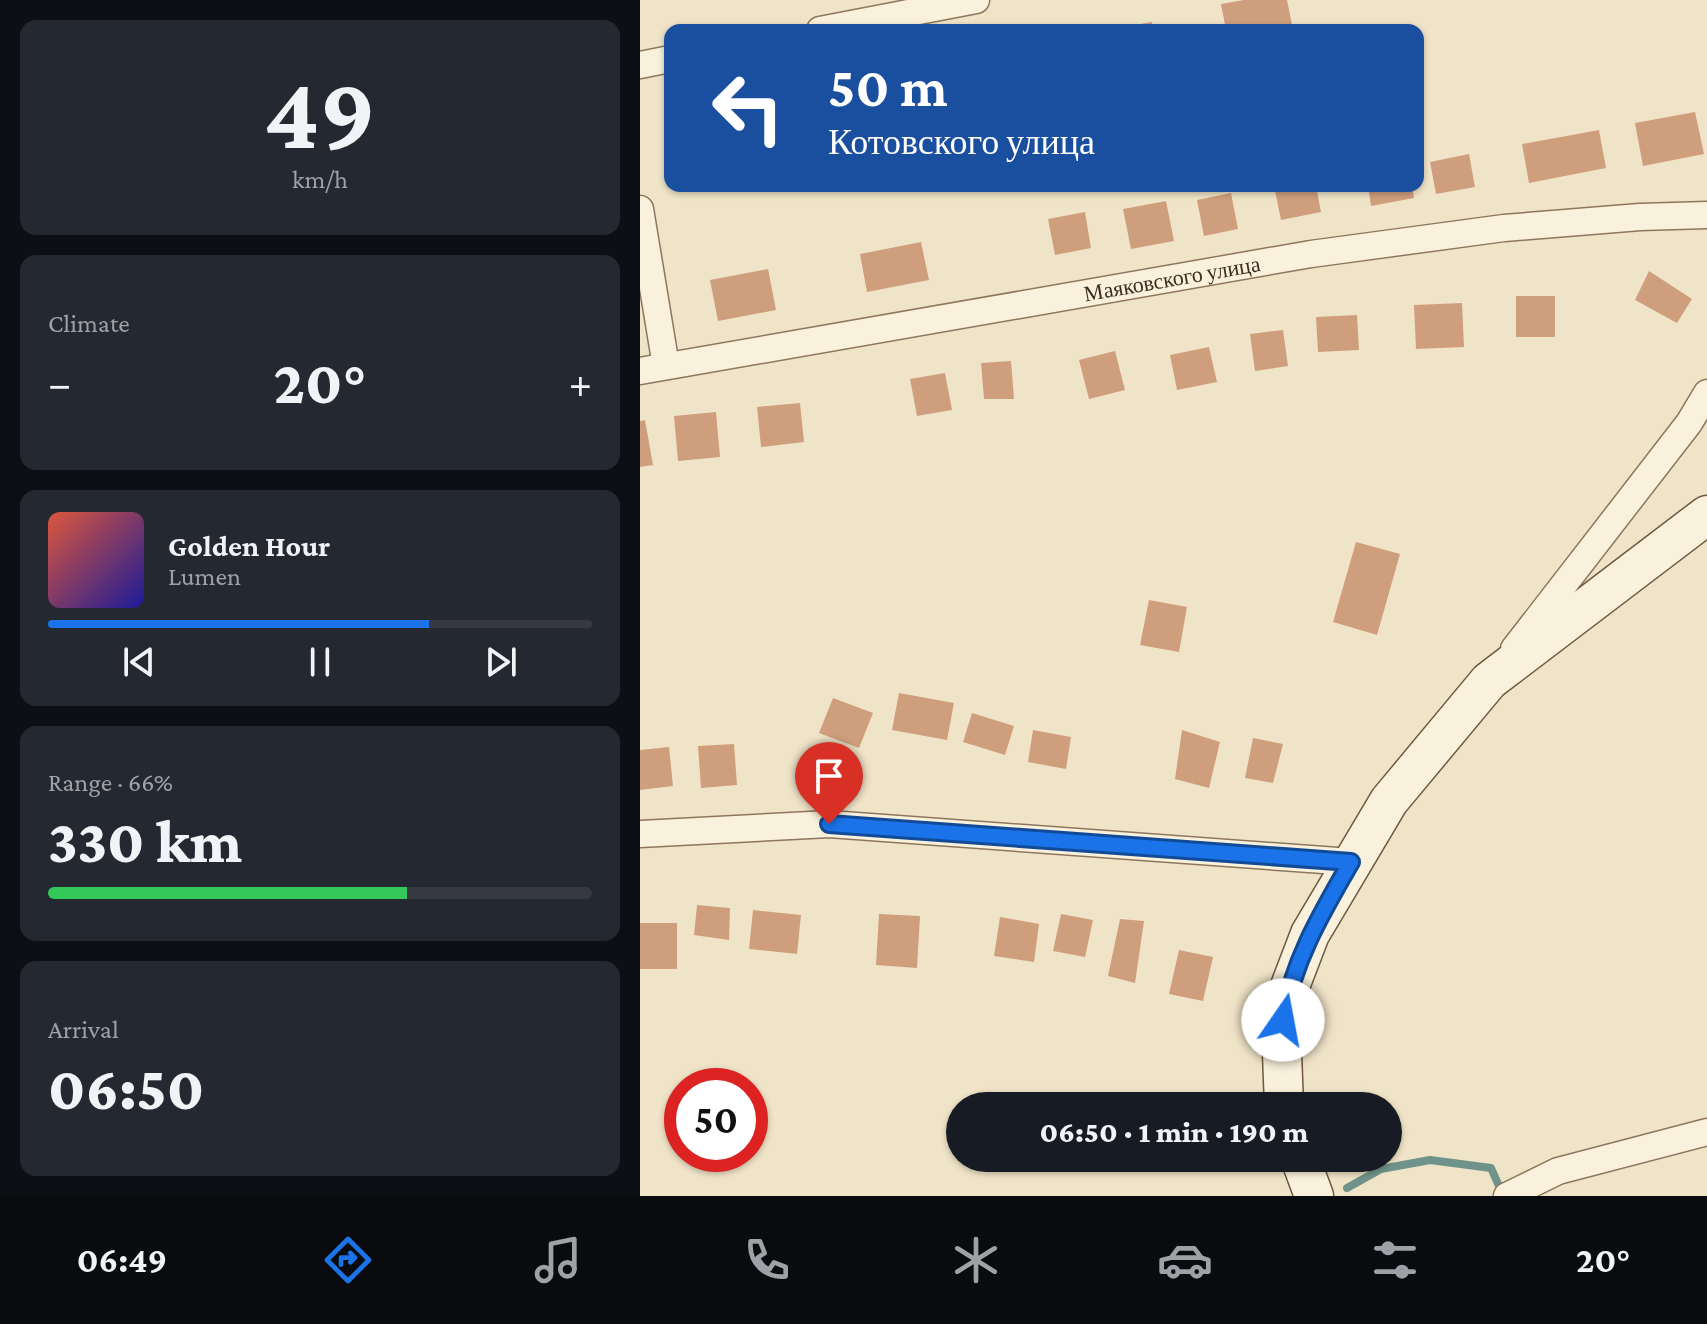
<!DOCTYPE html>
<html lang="en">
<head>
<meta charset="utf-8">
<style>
	:root { --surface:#171b24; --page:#242831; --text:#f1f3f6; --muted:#9ea1a6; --line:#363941; --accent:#1a73e8 }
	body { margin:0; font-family:"Crimson Pro",serif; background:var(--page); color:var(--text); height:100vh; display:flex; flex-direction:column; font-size:30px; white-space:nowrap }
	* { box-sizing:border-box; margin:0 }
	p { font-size:26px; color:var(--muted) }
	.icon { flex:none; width:44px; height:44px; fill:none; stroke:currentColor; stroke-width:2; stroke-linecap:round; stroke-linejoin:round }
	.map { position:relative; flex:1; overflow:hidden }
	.panel { display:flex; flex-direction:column; gap:20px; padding:20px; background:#0d0f14; width:640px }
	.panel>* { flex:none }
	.top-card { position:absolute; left:24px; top:24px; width:760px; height:168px; border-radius:16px; box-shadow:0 2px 6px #0004; background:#1a4fa0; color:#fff; overflow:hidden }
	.speed { position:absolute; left:24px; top:1068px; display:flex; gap:16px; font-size:40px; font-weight:700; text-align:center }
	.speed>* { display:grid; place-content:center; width:104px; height:104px; border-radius:50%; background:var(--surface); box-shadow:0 2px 6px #0004; line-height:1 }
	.speed .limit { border:12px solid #d22; background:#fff; color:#111 }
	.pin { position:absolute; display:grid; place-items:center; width:68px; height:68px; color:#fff; margin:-82px -34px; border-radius:50% 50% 50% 0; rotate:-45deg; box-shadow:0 0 8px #0007 }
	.pin .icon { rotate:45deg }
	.me { position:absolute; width:88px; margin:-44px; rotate:12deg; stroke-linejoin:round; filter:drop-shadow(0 0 6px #0008) }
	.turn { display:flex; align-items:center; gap:28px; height:168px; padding:0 32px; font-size:36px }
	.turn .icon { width:104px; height:104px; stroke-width:2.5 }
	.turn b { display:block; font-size:56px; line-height:68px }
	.big { font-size:60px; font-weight:800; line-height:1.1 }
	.panel .tile { flex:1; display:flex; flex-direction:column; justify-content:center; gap:12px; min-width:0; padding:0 28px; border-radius:16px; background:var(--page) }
	.panel .dial { align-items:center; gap:0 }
	.dial b { font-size:104px; line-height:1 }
	.song { display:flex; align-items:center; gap:24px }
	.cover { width:96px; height:96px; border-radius:12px; background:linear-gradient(135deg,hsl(10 70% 55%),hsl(240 70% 35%)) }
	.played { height:8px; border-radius:4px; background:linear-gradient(90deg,var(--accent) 70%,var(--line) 70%) }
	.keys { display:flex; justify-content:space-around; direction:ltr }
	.heat { display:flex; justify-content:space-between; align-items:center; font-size:44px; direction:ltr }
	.charge { height:12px; border-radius:6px; background:linear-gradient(90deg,#34c759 66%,var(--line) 0) }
	.trip { position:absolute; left:306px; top:1092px; width:456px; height:80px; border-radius:40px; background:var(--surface); box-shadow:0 2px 6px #0004; font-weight:800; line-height:80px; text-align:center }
	.tab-bar { display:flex; height:128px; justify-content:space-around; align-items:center; background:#090b0e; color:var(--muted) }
	.tab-bar .icon { width:56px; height:56px }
	.tab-bar .active { color:var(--accent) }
	.tab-bar b { font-size:36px; color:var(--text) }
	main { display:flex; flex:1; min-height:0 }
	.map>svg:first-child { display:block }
</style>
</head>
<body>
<main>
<section class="panel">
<div class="tile dial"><b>49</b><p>km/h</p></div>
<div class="tile"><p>Climate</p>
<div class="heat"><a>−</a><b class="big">20°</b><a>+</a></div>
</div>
<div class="tile">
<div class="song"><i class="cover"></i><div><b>Golden Hour</b><p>Lumen</p></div></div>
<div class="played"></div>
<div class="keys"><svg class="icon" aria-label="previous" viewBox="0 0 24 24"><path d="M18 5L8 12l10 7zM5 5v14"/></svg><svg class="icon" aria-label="pause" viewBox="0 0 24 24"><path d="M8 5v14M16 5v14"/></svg><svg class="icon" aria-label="next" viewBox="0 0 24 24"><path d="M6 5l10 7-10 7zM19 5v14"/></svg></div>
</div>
<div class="tile"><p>Range · 66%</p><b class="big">330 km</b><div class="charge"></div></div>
<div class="tile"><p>Arrival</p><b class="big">06:50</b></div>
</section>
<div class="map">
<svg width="1067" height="1196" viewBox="0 0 1067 1196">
	<rect width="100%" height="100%" fill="#f0e4c8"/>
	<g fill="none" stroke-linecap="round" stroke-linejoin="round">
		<path stroke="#6f938a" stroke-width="8" d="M707 1188 741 1169 790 1160 851 1168 863 1195"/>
	</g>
	<path fill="#cf9f7d" d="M604 0H647L653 30H586L581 4Z
		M512 22 513 30H476V28Z
		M1055 112 1064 154 1003 166 995 123Z
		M959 130 966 168 889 183 882 144Z
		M829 154 835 187 796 194 790 162Z
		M634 186H676L681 212 641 220Z
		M728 186H772L774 198 731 206Z
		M591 193 598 229 564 236 557 200Z
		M526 201 534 241 491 249 483 209Z
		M445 212 451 248 415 255 408 219Z
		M281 242 289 280 227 292 220 254Z
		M128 269 136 310 78 321 70 280Z
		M1009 271 1052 299 1037 323 995 300Z
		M876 296H915V337H876Z
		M822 303 824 347 776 349 774 305Z
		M717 315 719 350 678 352 676 317Z
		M643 330 648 366 615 371 610 334Z
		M569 347 577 382 537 390 530 355Z
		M475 351 485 390 449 399 439 360Z
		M371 361 374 399H344L341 363Z
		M305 373 312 410 277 416 270 379Z
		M160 403 164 442 121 447 117 407Z
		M76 412 80 457 38 461 34 416Z
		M5 420 13 465 0 467V421Z
		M716 542 760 554 737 635 693 622Z
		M509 600 547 607 539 652 500 645Z
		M259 693 314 703 307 740 252 730Z
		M193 698 233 713 219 748 179 733Z
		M332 713 374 726 365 755 323 742Z
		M393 730 431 737 426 769 388 762Z
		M542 730 580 742 569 788 535 779Z
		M613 738 643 744 633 783 605 778Z
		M94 744 97 785 61 788 58 746Z
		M29 747 33 786 0 790V750Z
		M57 905 90 908 89 940 54 935Z
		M113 910 161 915 157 954 109 949Z
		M239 914 280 916 277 968 236 965Z
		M421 914 453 920 445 957 413 951Z
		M360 917 399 924 394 962 354 956Z
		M480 919 504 921 495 983 468 976Z
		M0 923H37V969H0Z
		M539 950 573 957 563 1001 529 994Z"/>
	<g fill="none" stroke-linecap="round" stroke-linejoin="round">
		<defs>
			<g id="street">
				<path d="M180 30 336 0"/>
				<path d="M0 65 30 59"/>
				<path d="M0 209 26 366"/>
				<path id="s1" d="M0 371 671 254 864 228 1000 217 1067 215"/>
				<path d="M874 649 1049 423 1067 393"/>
				<path d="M0 834 189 824 711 862"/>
				<path d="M867 1196 918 1171 1067 1132"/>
			</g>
			<path id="secondary" d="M644 1106 642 1053 649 989 670 934 749 801 849 681 1067 515
				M660 1158 674 1196"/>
		</defs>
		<use href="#street" stroke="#8d765c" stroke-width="29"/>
		<use href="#secondary" stroke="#6f573f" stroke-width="41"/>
		<use href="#street" stroke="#faf1dc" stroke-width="26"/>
		<use href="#secondary" stroke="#faf1dc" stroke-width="38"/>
	</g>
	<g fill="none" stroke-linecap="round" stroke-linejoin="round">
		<defs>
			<path id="route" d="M189 824 711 862C681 914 653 961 643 1020"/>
		</defs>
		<use href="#route" stroke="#114b97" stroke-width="20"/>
		<use href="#route" stroke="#1a73e8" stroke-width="14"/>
	</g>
	<g text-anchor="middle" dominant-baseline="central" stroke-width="8" stroke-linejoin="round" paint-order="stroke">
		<g font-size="22" fill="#3d2e20" stroke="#f7eed8">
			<text stroke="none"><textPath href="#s1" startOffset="540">Маяковского улица</textPath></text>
		</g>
	</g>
</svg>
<div class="speed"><div class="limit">50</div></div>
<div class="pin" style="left:189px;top:824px;background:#d93025"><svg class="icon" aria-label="arrive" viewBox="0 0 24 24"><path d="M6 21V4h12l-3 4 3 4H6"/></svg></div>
<svg class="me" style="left:643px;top:1020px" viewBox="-20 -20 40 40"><circle r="19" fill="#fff"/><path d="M0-13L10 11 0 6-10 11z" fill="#1a73e8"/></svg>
<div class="trip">06:50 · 1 min · 190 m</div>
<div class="top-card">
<div class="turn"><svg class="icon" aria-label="left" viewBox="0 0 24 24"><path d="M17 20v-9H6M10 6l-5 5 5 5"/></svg><div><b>50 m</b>Котовского улица</div></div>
</div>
</div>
</main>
<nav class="tab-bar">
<b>06:49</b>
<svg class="icon active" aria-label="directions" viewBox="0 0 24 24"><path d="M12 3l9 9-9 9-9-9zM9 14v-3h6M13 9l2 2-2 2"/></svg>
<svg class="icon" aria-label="music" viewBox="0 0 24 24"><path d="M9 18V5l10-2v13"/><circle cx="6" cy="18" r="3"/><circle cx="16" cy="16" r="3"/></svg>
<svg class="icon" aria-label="phone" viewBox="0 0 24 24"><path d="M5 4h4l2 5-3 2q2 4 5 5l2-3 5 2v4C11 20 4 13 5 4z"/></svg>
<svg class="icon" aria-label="climate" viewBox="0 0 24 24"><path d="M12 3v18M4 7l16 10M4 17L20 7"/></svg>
<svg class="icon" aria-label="car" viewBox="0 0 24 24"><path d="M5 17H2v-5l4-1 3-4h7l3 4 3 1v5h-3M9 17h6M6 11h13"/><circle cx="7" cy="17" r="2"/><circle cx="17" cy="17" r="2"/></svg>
<svg class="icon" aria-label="filters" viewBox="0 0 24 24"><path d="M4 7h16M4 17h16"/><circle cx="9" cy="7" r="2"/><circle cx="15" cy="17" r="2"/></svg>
<b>20°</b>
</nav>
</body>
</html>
